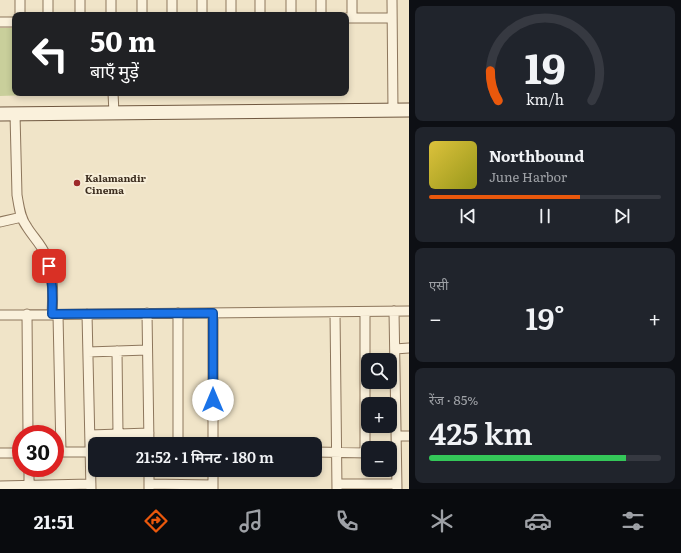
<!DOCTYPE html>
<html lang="hi">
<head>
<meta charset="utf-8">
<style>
	:root { --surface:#171b24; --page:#20242c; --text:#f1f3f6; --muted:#9ea1a6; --line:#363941; --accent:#ea580c }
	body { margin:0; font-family:Literata,"Noto Sans Devanagari",serif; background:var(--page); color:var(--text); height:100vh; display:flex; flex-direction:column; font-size:15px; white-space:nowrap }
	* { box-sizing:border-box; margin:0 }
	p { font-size:13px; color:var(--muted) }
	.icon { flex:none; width:22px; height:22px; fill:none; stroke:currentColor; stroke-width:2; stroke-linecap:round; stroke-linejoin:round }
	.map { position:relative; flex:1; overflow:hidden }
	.side { display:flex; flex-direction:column; gap:6px; padding:6px; background:#0d0f14; width:272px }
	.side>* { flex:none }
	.guide { position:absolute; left:12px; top:12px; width:337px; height:84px; border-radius:8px; box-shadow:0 2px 6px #0003; background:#202124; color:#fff; overflow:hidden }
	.buttons { position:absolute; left:361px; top:353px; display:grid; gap:8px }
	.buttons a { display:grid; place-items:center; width:36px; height:36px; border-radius:8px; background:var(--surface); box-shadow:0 2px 6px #0003; font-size:20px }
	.speed { position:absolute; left:12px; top:425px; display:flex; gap:8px; font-size:20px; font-weight:700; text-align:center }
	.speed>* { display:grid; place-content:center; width:52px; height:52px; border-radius:50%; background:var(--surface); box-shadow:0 2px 6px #0003; line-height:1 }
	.speed .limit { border:6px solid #d22; background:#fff; color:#111 }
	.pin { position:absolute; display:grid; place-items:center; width:34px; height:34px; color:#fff; margin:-17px; border-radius:8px; box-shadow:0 2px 6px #0006 }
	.me { position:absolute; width:44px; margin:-22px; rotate:0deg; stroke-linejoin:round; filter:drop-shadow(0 0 3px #0008) }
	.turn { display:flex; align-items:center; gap:14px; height:84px; padding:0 12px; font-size:18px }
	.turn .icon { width:52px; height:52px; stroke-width:2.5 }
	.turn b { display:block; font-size:28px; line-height:34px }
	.big { font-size:30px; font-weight:600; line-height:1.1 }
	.side .widget { flex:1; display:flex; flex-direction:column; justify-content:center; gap:6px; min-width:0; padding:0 14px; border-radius:8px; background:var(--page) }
	.side .dial { align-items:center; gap:0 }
	.dial svg { height:104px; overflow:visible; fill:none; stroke:var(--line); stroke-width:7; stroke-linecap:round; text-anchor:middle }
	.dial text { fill:var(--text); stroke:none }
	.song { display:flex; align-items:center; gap:12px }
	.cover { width:48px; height:48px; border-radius:6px; background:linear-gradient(135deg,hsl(50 70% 55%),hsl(60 70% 35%)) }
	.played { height:4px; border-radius:2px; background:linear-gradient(90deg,var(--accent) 65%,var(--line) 65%) }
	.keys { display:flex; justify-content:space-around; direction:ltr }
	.heat { display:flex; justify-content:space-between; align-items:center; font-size:22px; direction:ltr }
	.charge { height:6px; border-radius:3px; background:linear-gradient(90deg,#34c759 85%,var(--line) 0) }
	.trip { position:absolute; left:88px; top:437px; width:234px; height:40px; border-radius:8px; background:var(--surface); box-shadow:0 2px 6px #0003; font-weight:600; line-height:40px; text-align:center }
	.menu { display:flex; height:64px; justify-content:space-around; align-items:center; background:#090b0e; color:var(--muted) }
	.menu .icon { width:28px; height:28px }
	.menu .selected { color:var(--accent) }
	.menu b { font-size:18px; color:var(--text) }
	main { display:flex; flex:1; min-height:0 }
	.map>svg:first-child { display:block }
</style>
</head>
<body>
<main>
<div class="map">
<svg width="409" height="489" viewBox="0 0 409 489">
	<rect width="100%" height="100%" fill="#f0e4c8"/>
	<path fill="#c9cf9b" d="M0 28H15V93H88L0 96Z"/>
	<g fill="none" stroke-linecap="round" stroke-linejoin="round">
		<defs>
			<path id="street" d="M20 0V15
				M48 0V15
				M80 0V15
				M142 0V15
				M172 0V15
				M202 0V15
				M231 0V15
				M392 0 393 110
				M111 15V0
				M260 15V0
				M291 15V0
				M321 15V0
				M346 18H392
				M352 18V0
				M0 22H15
				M113 93 114 113
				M15 114 17 195C19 206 20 218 27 227 33 237 42 245 46 256 54 275 53 295 52 315
				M0 222 22 217
				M394 311 397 489
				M335 312 337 489
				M147 313 149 444
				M178 313V444
				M213 313V444
				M27 314 28 434
				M87 314 91 489
				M0 315 409 311
				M58 315 61 452
				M395 349 409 348
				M117 351 118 434
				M88 352 147 350
				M90 435 149 433
				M396 436H409
				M55 452H90
				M315 452 368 453
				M0 453H21
				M365 453V312
				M29 468V489
				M149 470V489
				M213 470V489
				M149 484 213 485
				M337 484H397
				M0 486 91 484"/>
			<path id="secondary" d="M0 114 409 110"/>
		</defs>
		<use href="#street" stroke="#8d765c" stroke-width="11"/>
		<use href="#secondary" stroke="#6f573f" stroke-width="15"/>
		<use href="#street" stroke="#faf1dc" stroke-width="9"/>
		<use href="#secondary" stroke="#faf1dc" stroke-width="13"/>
	</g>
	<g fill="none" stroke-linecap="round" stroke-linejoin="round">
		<defs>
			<path id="route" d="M49 266C53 282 53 298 52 314L213 313V400"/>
		</defs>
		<use href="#route" stroke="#114b97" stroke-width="10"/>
		<use href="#route" stroke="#1a73e8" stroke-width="7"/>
	</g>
	<circle fill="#9e2a2b" stroke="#f7eed8" stroke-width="1.5" cx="77" cy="183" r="4"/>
	<g text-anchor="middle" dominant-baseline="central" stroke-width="4" stroke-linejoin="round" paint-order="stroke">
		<g font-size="10" font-weight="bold" fill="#3d2e20" stroke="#f7eed8" text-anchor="start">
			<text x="85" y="177">Kalamandir<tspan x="85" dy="12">Cinema</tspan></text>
		</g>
	</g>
</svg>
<div class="buttons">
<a><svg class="icon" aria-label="search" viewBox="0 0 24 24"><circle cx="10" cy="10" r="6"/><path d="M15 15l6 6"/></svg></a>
<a>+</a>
<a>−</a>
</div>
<div class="speed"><div class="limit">30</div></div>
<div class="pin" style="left:49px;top:266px;background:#d93025"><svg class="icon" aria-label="arrive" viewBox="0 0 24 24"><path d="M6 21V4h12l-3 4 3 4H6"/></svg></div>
<svg class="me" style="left:213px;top:400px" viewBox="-20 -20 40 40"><circle r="19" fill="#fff"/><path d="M0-13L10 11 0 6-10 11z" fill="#1a73e8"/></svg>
<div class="trip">21:52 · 1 मिनट · 180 m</div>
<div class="guide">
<div class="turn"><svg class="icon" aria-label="left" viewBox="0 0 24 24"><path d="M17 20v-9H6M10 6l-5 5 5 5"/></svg><div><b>50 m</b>बाएँ मुड़ें</div></div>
</div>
</div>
<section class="side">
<div class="widget dial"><svg viewBox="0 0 100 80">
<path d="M14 69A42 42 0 1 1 86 69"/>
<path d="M14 69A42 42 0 0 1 8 46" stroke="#ea580c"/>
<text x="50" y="56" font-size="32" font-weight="700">19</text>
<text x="50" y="72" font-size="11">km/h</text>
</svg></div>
<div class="widget">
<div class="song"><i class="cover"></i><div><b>Northbound</b><p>June Harbor</p></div></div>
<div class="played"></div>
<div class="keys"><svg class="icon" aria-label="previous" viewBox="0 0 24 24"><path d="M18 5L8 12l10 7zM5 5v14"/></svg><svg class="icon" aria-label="pause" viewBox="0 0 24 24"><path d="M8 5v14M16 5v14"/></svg><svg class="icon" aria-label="next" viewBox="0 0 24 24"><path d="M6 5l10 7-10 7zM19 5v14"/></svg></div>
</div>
<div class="widget"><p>एसी</p>
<div class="heat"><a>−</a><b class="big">19°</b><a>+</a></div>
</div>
<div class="widget"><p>रेंज · 85%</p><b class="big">425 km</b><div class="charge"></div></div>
</section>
</main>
<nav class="menu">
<b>21:51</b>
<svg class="icon selected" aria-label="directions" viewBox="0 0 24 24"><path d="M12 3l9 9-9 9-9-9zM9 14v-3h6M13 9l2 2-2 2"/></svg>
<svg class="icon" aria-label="music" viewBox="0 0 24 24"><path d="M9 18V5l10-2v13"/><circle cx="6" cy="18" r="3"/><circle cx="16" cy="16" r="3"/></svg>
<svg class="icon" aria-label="phone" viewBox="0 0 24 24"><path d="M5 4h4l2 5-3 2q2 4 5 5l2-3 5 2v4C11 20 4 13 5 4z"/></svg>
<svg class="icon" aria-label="climate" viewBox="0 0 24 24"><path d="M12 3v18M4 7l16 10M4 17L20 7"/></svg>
<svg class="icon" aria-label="car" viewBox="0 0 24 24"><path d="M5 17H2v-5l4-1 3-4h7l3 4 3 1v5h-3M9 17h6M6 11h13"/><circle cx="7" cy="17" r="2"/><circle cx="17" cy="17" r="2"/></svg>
<svg class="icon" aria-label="filters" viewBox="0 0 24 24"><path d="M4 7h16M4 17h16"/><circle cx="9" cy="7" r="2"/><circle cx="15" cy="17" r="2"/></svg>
</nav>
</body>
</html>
